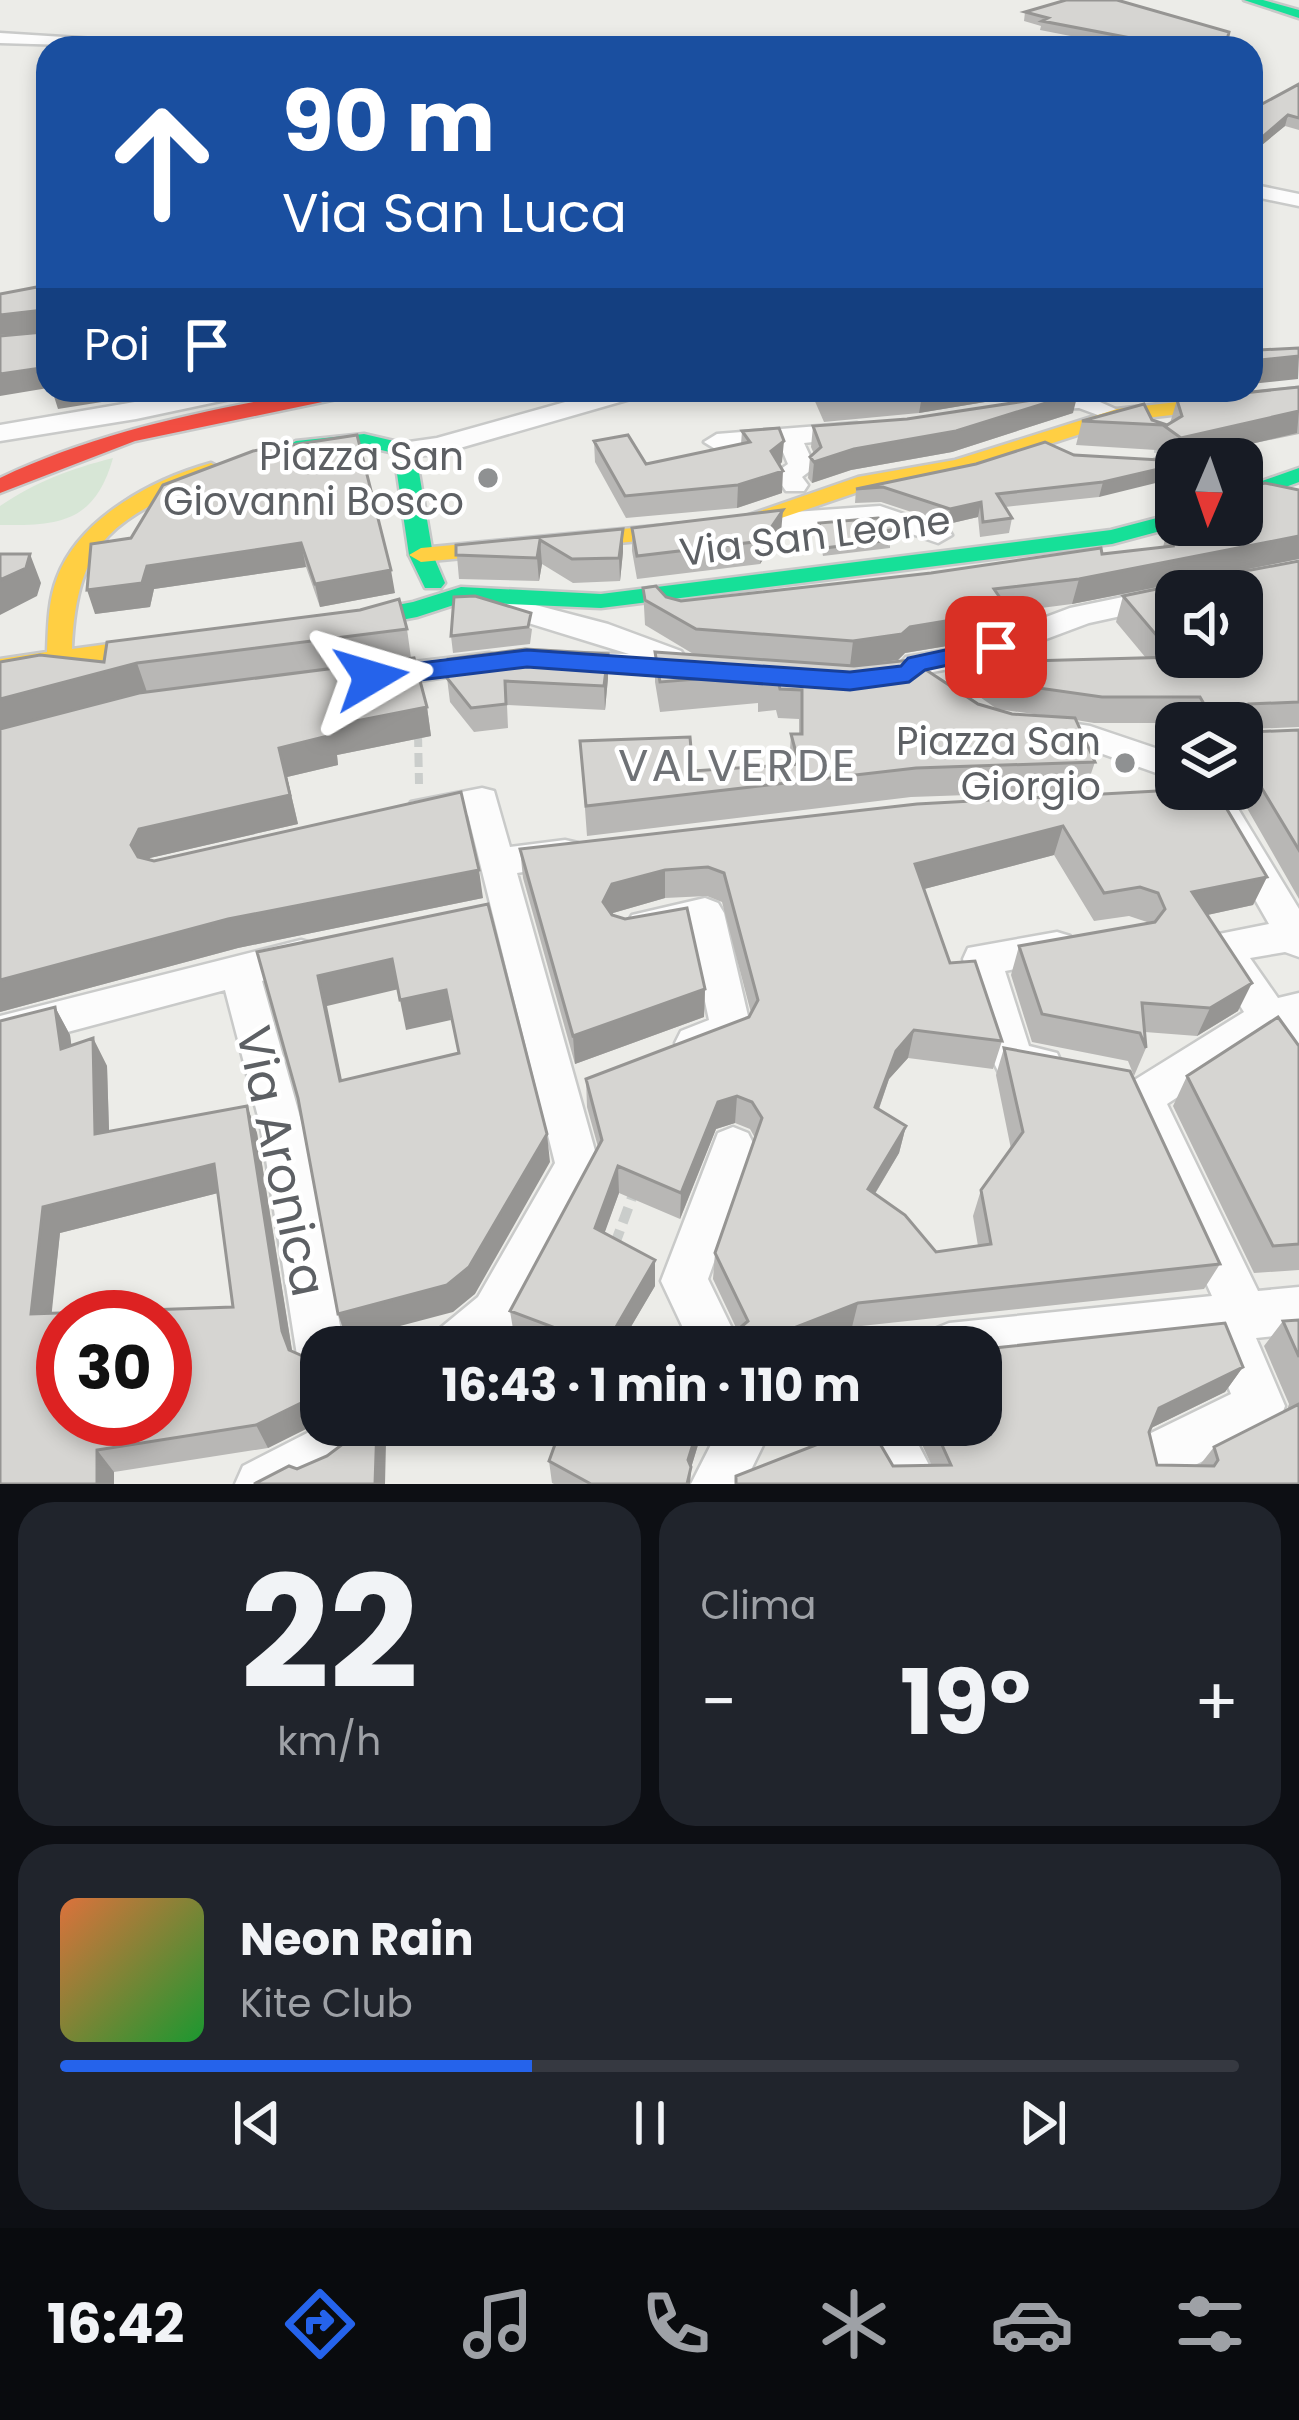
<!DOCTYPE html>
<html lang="it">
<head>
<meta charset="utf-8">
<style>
	:root { --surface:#171b24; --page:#20242c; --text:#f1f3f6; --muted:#9ea1a6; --line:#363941; --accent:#2563eb }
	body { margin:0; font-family:Poppins,sans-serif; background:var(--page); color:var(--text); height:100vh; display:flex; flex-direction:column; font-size:45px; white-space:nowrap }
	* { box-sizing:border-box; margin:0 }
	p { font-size:39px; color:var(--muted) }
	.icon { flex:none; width:66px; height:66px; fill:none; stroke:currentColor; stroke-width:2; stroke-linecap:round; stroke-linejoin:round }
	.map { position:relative; height:1484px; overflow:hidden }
	.side { display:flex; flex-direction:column; gap:18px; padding:18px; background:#0d0f14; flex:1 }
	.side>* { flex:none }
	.hud { position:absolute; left:36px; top:36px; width:1227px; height:366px; border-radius:36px; box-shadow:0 6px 18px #0003; background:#1a4fa0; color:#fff; overflow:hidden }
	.needle { width:78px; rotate:182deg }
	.fabs { position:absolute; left:1155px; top:438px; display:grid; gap:24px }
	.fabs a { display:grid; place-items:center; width:108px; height:108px; border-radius:24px; background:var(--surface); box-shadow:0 6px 18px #0003; font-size:60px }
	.speed { position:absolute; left:36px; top:1290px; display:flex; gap:24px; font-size:60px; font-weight:700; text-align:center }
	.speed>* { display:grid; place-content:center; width:156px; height:156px; border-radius:50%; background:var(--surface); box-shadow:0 6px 18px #0003; line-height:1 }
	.speed .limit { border:18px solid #d22; background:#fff; color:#111 }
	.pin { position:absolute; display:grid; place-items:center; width:102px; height:102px; color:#fff; margin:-51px; border-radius:24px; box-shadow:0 6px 18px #0006 }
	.me { position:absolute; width:132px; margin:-66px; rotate:83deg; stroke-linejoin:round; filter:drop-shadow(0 0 9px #0008) }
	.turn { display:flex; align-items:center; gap:42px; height:252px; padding:0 48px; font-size:54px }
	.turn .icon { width:156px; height:156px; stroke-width:2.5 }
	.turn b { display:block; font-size:84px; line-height:102px }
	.then { display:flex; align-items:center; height:114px; padding:0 48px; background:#0003; gap:24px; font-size:45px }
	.big { font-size:90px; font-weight:700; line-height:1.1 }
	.side .widget { flex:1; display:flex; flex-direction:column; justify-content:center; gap:18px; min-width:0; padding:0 42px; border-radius:36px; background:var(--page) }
	.side .dial { align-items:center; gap:0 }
	.dial b { font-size:156px; line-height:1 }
	.song { display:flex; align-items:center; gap:36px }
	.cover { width:144px; height:144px; border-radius:18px; background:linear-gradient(135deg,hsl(20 70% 55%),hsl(130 70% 35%)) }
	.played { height:12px; border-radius:6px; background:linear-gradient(90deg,var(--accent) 40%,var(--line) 40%) }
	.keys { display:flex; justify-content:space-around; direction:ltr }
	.heat { display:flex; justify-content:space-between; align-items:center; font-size:66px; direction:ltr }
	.side .tiles { flex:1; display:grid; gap:18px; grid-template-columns:1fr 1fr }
	.widget:last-child { grid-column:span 2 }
	.trip { position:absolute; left:300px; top:1326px; width:702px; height:120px; border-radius:36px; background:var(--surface); box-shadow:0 6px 18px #0003; font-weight:700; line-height:120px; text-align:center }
	.menu { display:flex; height:192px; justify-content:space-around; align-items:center; background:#090b0e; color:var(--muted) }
	.menu .icon { width:84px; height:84px }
	.menu .selected { color:var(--accent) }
	.menu b { font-size:54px; color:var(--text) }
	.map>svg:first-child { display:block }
</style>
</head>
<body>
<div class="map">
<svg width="1299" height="1484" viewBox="0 0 1299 1484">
	<rect width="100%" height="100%" fill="#ecece8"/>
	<path fill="#d7e6d6" d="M113 458C95 522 60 526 0 525V506C37 481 70 469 113 458Z"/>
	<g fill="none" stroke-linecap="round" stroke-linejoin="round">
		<defs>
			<path id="street" d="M0 33 159 43 167 48 0 43Z
				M1251 184 1299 194V206L1251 196Z
				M205 390H252L249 395 136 419 0 441V425Z
				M608 390H647L644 395 439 454 404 457 391 449 395 444 437 438Z
				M1082 394 1129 415 1117 422 1079 408 1032 410 1020 403 1032 396Z
				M857 423 866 426 870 431 866 436 804 443 815 467 802 477 808 485 804 491H786L774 474 788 464 780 445 717 450 704 442 717 434Z
				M880 506 948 529 952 535 938 543 877 522 751 531 737 523 751 515Z
				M1176 586 1188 591H1176V604L1089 623 982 663 927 673 909 683 893 673 906 657 966 647 1070 608Z
				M490 593 608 624 681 651 685 657 709 661 714 668 698 678 553 667 549 660 553 653 629 654 480 608 475 602 480 596Z
				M489 653 500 656 505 663 500 670 373 687 357 677 373 667Z
				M1039 718 1090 726 1176 755V780L1086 748 1027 737 1023 729 1027 721Z
				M482 788 494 791 510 847 565 840 578 843 583 853 578 863 517 873 599 1165 512 1331 492 1347H431L438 1330 478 1297 555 1163 468 815 423 824 411 820 406 811 411 802Z
				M1192 789H1226L1299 909V957L1285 952 1250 958 1278 998 1299 993V1079L1285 1073 1263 1041 1167 1104 1258 1291 1299 1287V1333L1256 1338 1285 1406 1278 1424 1191 1467 1196 1484H1144L1138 1454 1145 1436 1231 1394 1211 1343 981 1368V1347H925L932 1330 949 1323 1212 1296 1122 1097 1128 1084 1244 1012 1203 947 1209 936 1269 924Z
				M705 898 718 903 724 913 751 1029 745 1041 695 1060 681 1055 675 1043 681 1031 709 1020 690 931 645 940 632 935 626 925 632 915Z
				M1057 932 1070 936 1076 947 1070 958 1005 971 1029 1046 1057 1053 1063 1066 1057 1079C1037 1086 1018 1081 999 1073L993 1061 963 959 968 948Z
				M301 940 315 944 320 955 315 966 262 981 303 1128 344 1347H321V1379L304 1372 297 1355 261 1128 225 990 0 1050V1016Z
				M733 1127 748 1133 755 1147 708 1279 741 1347H692L661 1281 718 1133Z
				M323 1425H387C376 1452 343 1477 313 1484 290 1484 259 1484 235 1484L243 1466Z
				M721 1425H773L744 1484H691Z
				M856 1425H908L939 1484H885Z"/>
			<path id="fast" d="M1244 0H1263L1299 10V18Z
				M364 434 411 445 415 449 433 555 445 583 441 588H425L409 555 394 453 364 446 296 453 285 447 296 441Z
				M1299 468V482L1242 503V488Z
				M1176 513V525H1183L1112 544 601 608 463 602 417 617 338 632 326 624 329 618 413 602 461 587 601 594 1111 530Z"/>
			<path id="slow" d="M1299 388V400L1120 421 967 471 870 488 743 531 421 562 409 555 421 548 740 518 858 477 955 460 1117 409Z
				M211 463 222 469 219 474C120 517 77 533 72 649L168 636 177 638 181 644 177 650 0 675V659L47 652C48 628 48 601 57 578 79 518 153 479 211 463Z"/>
			<path id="jam" d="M318 390H361L351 396 135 441 0 493V478C101 430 209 410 318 390Z"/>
		</defs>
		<use href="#street" stroke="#c9cac9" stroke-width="5"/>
		<use href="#fast" stroke="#c7c8c8" stroke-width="5"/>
		<use href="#slow" stroke="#c7c8c8" stroke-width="5"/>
		<use href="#jam" stroke="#c7c8c8" stroke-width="5"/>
		<path stroke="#cacdcb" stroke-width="6" stroke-dasharray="10 4.5" stroke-linecap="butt" d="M1158 443 1156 462 1176 467"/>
		<path stroke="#cacdcb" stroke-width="8" stroke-dasharray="14 6" stroke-linecap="butt" d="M418 733 419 784"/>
		<path stroke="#cacdcb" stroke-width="10" stroke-dasharray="16 8" stroke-linecap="butt" d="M612 1239 616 1241 634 1192"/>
		<use href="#street" fill="#fcfcfc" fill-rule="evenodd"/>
		<use href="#fast" fill="#16e098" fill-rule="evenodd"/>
		<use href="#slow" fill="#ffcf43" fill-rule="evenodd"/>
		<use href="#jam" fill="#f24e42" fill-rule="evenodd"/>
	</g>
	<path fill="#b8b7b5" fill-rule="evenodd" d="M1025 12 1225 48H1132L1040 30 1041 26 1024 21Z
		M1299 84V130L1285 126 1251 154V110Z
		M1299 387V434L1176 459 1099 497 1005 507 1012 518 1009 533 980 537 978 517 948 524 881 502 855 503 856 489 1074 455 1160 460 1166 457 1156 450 1076 445 1082 421 1152 420 1167 425 1170 423 1177 400Z
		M810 390H1058L919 413 824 422Z
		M1072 390H1202L1113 400Z
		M1073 413 952 452 851 470 812 483 808 478 810 457 814 454 811 447 813 426Z
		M742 431 782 462 780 465 782 493 737 508 626 518 595 462 594 441 646 464 741 444Z
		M253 451 395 593 320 607 306 567 154 589 150 607 95 614 131 538Z
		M1249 487 1299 490V559L1244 570 1299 561V727L1250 729V732L1299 730V899L1236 789H1242V723H1094L1076 720 1095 762 1085 791 911 797 587 836 580 741 693 771 789 765 791 734H799V719L778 718 776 710 758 712V703L660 712 655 682V652L695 655 645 625 643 588 666 597 681 601 1163 547 1170 521 1243 503ZM1185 582 1123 596 1116 622 1146 658 1028 661 952 648 947 674 997 709 1055 717 1012 714 852 666 898 660 905 653 965 643 999 630 1003 613 1072 604Z
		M819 523 902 535 890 538V548L823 556 818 531Z
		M632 528 781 533 760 564 637 579 632 551Z
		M623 529V552L620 581 573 583 542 564 539 581 459 579 456 545Z
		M454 597 532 629 530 644 453 653 451 636Z
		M407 629 411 658 427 707 431 736 337 755 338 765 287 777 298 824 150 858 149 860 483 898 238 948 0 1012V662H104Z
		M447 678H608L605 710 507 705 508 728 474 732 450 702Z
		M1194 789 1267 877 1253 905 1207 915 1238 1011 1197 1036 1145 1032 1146 1048 1134 1076 1128 1061 1032 1042 1011 975 1019 946 1148 923 1147 922 1129 916 1094 921 1054 855 924 889 950 963 1002 1041 993 1069 908 1058 889 1079 879 1109 906 1126 899 1153 875 1194 936 1252 978 1246 973 1216 981 1190 1011 1149 996 1075 1004 1048 1220 1264 1204 1289 852 1327 802 1347H739L740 1336 713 1279 715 1253 755 1138 750 1129 735 1123 716 1129 680 1219 619 1193 604 1233 655 1286 619 1347H546L514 1335 510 1311 598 1147 587 1107 586 1079 749 1017 751 1013 722 902 707 896 665 898 613 913 612 915 705 989 704 1017 575 1064 523 878 520 849Z
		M55 1007 70 1035 71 1045 93 1038 107 1066 109 1131 247 1106 257 1133 292 1351 307 1358 317 1382 314 1425 268 1448 114 1472 0 1484ZM218 1193 233 1307 51 1313 60 1233Z
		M1299 1046V1270L1254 1273 1173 1106 1187 1076Z
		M1299 1320V1484L893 1466H932L913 1425H981L1243 1367 1225 1392 1151 1428 1149 1432 1157 1465 1199 1466 1214 1447 1287 1410 1289 1404 1264 1346 1283 1321Z
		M562 1425H704L691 1468 690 1484H554L552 1483 549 1461Z"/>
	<path fill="#969593" d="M1288 115 1285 126 1251 154V147Z
		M44 310 48 331 0 335V315Z
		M1299 356 1298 379 1251 384V361Z
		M48 367V388L0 396V374Z
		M52 390H177L58 409Z
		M923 390H1058L919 413Z
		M1116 390H1202L1113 400Z
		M1078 393 1073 413 952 452 851 470 812 483 814 462 854 449Z
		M1299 411 1297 433 1188 459H1176L1173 463 1181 438Z
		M784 441 782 462 770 473 771 451Z
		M1176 465V478L1099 497 1103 482Z
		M783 471 782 493 737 508 738 485Z
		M981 502 978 517 948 524 950 509Z
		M783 510 781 533 760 564 762 541Z
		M903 527 902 535 885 539 886 531Z
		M623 529V552L620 581 619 558Z
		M1299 536V559L1072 604 1079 579Z
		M540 540 542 564 539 581 537 558Z
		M301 543 306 567 154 589 150 607 95 614 87 590 147 566Z
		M30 554 41 583 37 596 0 615V580Z
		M391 570 395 593 320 607 315 584Z
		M1005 605 999 630 965 643 905 653 898 660 850 666 853 641Z
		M608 654V678L605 710 604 686Z
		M137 663 147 692 0 732V699Z
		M427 707 431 736 337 755 338 765 287 777 298 824 150 858 142 874 131 845 139 829 279 748 331 726Z
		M1063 826 1054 855 909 893 915 864Z
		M479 870 483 898 238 948 0 1012V980L228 919Z
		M665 870V898L613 913 604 930 603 902 612 884Z
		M1267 877 1253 905 1180 921 1192 892Z
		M392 959 399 989 327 1006 348 1110 340 1081 318 976Z
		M1252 983 1238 1011 1197 1036 1210 1008Z
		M705 989 704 1017 575 1064 573 1036Z
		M446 990 451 1020 406 1030 400 1000Z
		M55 1007 70 1035 76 1077 61 1049Z
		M914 1030 908 1058 889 1079 870 1134 875 1107 896 1051Z
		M93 1038 107 1066 110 1161 95 1134Z
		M737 1096 735 1123 716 1129 680 1219 681 1193 718 1102Z
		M247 1106 257 1133 293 1356 282 1331Z
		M906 1126 899 1153 862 1215 868 1189Z
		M547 1134 550 1162 475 1294 453 1312 347 1340 338 1314Z
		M214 1164 226 1191 60 1233 49 1339 31 1314 43 1207Z
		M618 1166 619 1193 597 1254 595 1228Z
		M655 1260V1286L619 1347H605Z
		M858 1303 852 1327 802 1347H749L750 1345Z
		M307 1358 317 1382 314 1425 268 1448 256 1425Z
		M1243 1367 1225 1392 1143 1432 1159 1408Z
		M377 1425H380L386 1442 385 1484H375Z
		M699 1425H704L691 1468 690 1484H687L688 1460Z
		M97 1450 114 1472V1484H97Z"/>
	<path fill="#d6d5d2" stroke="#969593" stroke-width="3" fill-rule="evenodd" d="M1066 0H1117L1229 32 1225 48H1183L1042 21 1048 18 1025 12Z
		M1299 84V118L1288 115 1251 147V110Z
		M48 280V367L0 374V336L42 332 44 310 0 315V294L42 286Z
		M1251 342H1254L1259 350 1299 348V356L1251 361Z
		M1299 387V411L1181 438 1163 425 1082 421 1144 404 1152 420 1167 425 1182 416 1177 400Z
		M823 390H909L826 398Z
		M1078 393 956 431 854 449 814 462 810 457 821 447 813 426 907 419Z
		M779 428 784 441 771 451 783 471 738 485 625 496 594 441 628 435 646 464 750 442 742 431Z
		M357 435 391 570 315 584 301 543 147 566 142 583 87 590 91 544 131 538 163 485 253 451Z
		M1045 442 1074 455 1160 460 1168 456 1182 459H1176V465L1103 482 997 494 1012 518 983 522 981 502 950 509 883 487 856 489 976 464Z
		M1265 483 1299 490V536L1079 579 994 589 1005 605 970 617 910 627 902 634 853 641 696 629 645 600 643 588 656 586 666 597 681 601 931 573 1101 548 1102 554 1173 546 1171 540 1190 539 1170 521 1176 520V525H1242V503L1260 499 1249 487Z
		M783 510 762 541 637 556 632 528Z
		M878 518 903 527 886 531 891 540 824 548 819 523Z
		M623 529 619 558 572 559 540 540 537 558 456 555V545Z
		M0 554H30L26 568 0 580Z
		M1299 561V702L1249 704 1250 732 1299 730V850L1246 762 1242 761V723H1215L1200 697H1102L1003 683 952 648 1011 633 1028 661 1175 657 1123 596 1186 583 1189 570H1251ZM1176 591H1242V657H1176Z
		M475 596 531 613 528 627 451 636 454 597Z
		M399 599 407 629 137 663 0 699V662L40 655 104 662 107 642 360 610Z
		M525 649 608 654 604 686 505 681 506 704 471 708 447 678 448 659Z
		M655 652 854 666 911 660 978 704 1012 714 1075 718 1095 762 916 768 586 806 580 741 690 737 693 771 799 764 791 734H802V690L780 689 778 681 760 683V674L660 682Z
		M414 658 427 707 331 726 332 735 279 748 290 795 139 829 131 845 138 857 154 861 461 792 479 870 228 919 0 980V729L139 693Z
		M1194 789H1215L1267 877 1192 892 1252 983 1210 1008 1142 1003 1146 1048 1140 1033 1042 1014 1019 946 1155 922 1165 909 1158 893 1140 887 1104 893 1063 826 915 864 950 963 975 961 1002 1041 914 1030 896 1051 875 1107 906 1126 868 1189 905 1215 936 1252 991 1244 981 1190 1023 1132 1004 1048 1130 1071 1220 1264 858 1303 750 1345 741 1327 748 1321 715 1253 762 1118 752 1102 737 1096 718 1102 681 1193 618 1166 595 1228 655 1260 605 1346 601 1344 606 1347H591L593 1342 510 1311 602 1140 586 1079 749 1017 758 1000 724 873 708 867 665 870 612 884 603 902 612 915 625 919 687 908 705 989 573 1036 520 849 917 804Z
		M488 904 547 1134 469 1267 447 1285 338 1314 298 1098 257 952ZM392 959 400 1000 446 990 459 1053 340 1081 318 976Z
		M55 1007 61 1049 93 1038 95 1134 247 1106 282 1331 289 1350 307 1358 303 1402 256 1425 97 1450V1484H0V1021ZM214 1164 233 1307 31 1314 43 1207ZM63 1317H165V1419H63Z
		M1278 1017 1299 1046V1244L1273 1246 1187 1076Z
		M1299 1320V1357L1283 1321Z
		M1225 1323 1243 1367 1159 1408 1149 1432 1157 1465 1214 1466 1218 1460 1214 1447 1299 1404V1484H736V1476L867 1425H869L893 1466 951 1465 933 1425H981V1353L994 1348Z
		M368 1425H377L375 1484H254L289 1466 297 1469 327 1456Z
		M562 1425H699L688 1460 691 1467 687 1484H591L549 1461Z"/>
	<path fill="#2563eb" stroke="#184099" stroke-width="3" d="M996 639 1005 642 1008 647 1005 653 925 670 909 682 850 690 527 667 371 686 358 677 371 669 527 650 850 672 901 666 908 658Z"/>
	<g fill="#8f9192" stroke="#fff" stroke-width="4.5">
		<circle cx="488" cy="478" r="12"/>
		<circle cx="1125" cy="763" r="12"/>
	</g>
	<g text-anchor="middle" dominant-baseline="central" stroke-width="9" stroke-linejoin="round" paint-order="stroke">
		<g font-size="39" fill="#5d6064" stroke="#fff" text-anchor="end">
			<text x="464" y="456">Piazza San<tspan x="464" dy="45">Giovanni Bosco</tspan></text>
			<text x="1101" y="741">Piazza San<tspan x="1101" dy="45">Giorgio</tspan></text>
		</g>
		<g font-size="39" fill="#5d6064" stroke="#fff">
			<text transform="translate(815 536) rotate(-7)">Via San Leone</text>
		</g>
		<g font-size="45" letter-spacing="3" fill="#6f7276" stroke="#fff">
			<text x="738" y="765">VALVERDE</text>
		</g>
		<g font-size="48" fill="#5d6064" stroke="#fff">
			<text transform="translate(281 1161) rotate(78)">Via Aronica</text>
		</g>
	</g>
</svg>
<div class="fabs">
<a><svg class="needle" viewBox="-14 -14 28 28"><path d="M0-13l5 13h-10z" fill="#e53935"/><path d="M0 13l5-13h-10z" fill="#9ea1a6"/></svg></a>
<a><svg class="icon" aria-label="sound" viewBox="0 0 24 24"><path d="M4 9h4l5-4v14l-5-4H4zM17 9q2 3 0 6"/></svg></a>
<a><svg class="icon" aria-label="layers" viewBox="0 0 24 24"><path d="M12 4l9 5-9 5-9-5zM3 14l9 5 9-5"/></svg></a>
</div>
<div class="speed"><div class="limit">30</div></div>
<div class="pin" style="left:996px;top:647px;background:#d93025"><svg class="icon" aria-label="arrive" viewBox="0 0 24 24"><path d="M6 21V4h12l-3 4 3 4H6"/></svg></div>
<svg class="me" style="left:371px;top:677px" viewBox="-20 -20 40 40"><path d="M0-17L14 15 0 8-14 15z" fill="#2563eb" stroke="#fff" stroke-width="4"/></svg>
<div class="trip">16:43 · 1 min · 110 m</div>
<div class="hud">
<div class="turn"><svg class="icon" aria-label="ahead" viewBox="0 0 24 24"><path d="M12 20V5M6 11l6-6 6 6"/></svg><div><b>90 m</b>Via San Luca</div></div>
<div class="then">Poi<svg class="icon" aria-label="arrive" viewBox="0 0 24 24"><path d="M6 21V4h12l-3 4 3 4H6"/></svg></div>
</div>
</div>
<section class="side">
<div class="tiles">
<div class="widget dial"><b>22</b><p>km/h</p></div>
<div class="widget"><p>Clima</p>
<div class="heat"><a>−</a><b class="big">19°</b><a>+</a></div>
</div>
<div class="widget">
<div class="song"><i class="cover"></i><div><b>Neon Rain</b><p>Kite Club</p></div></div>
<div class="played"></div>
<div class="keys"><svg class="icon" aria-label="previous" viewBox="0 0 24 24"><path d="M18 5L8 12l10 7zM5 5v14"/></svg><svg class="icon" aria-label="pause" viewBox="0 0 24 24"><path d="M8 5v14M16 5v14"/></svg><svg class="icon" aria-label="next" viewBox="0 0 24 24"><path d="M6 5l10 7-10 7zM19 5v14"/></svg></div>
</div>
</div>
</section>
<nav class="menu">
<b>16:42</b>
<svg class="icon selected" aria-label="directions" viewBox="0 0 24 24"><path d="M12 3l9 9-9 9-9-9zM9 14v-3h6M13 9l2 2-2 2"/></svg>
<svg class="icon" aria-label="music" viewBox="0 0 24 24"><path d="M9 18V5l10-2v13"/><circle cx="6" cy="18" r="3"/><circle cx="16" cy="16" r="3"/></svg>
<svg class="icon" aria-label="phone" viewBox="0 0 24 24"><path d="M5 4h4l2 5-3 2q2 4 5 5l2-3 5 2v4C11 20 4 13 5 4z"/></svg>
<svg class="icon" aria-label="climate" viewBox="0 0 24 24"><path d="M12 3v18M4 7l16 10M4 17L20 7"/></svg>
<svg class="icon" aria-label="car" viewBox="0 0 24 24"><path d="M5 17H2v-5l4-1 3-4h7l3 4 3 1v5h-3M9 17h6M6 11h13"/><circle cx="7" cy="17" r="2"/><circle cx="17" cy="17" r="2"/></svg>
<svg class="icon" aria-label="filters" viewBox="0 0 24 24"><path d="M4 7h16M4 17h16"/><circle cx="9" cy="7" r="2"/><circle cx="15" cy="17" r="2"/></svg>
</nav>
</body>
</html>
